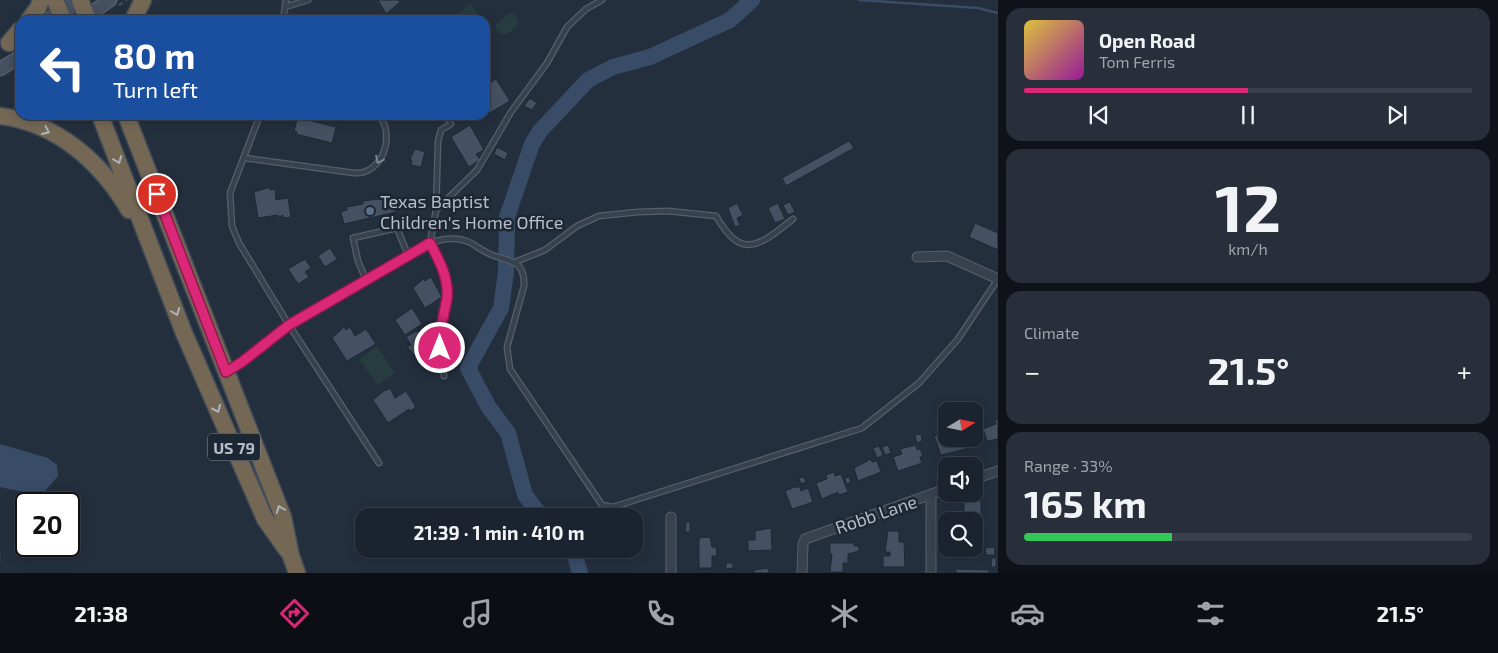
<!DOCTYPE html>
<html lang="en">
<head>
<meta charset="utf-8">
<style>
	:root { --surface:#1b232e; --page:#282f3a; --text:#f1f3f6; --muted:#a0a4aa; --line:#39404a; --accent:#db2777 }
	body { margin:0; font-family:"Exo 2",sans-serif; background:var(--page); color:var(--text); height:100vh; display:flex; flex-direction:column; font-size:19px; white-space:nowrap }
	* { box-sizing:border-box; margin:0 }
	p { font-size:16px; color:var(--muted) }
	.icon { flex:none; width:28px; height:28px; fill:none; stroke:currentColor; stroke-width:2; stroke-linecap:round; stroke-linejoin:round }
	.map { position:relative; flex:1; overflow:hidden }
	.details { display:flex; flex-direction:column; gap:8px; padding:8px; background:#0f1319; width:500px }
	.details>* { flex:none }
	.hud { position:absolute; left:15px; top:15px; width:475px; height:105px; border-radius:15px; box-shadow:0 2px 12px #0003,0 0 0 1px var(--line); background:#1a4fa0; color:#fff; overflow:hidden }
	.needle { width:32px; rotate:80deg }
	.controls { position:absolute; left:938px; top:402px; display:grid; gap:10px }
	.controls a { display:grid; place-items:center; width:45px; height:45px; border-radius:10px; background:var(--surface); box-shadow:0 2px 12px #0003,0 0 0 1px var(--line); font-size:25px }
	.speed { position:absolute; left:15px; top:492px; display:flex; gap:10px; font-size:25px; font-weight:700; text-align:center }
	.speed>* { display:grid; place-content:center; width:65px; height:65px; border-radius:50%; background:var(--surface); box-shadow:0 2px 12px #0003,0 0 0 1px var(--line); line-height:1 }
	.speed .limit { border:2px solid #111; border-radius:8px; background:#fff; color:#111 }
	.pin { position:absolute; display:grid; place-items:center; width:42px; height:42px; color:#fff; margin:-21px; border:2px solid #fff; border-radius:50%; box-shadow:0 1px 5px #0007 }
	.me { position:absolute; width:55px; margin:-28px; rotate:0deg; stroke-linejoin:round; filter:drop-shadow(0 0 4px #0008) }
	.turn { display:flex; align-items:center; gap:18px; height:105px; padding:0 15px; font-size:22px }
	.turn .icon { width:65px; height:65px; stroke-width:2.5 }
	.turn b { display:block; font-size:35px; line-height:42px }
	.big { font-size:38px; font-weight:700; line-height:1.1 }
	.details .widget { flex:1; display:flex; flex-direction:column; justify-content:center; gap:8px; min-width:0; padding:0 18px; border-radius:15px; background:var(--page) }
	.details .dial { align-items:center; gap:0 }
	.dial b { font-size:65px; line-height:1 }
	.song { display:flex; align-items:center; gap:15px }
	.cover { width:60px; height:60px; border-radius:8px; background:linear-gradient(135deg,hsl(50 70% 55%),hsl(300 70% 35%)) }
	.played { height:5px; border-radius:2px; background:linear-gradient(90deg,var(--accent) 50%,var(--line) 50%) }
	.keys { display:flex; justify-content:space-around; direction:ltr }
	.heat { display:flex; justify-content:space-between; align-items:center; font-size:28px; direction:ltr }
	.charge { height:8px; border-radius:4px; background:linear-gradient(90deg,#34c759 33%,var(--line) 0) }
	.trip { position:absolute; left:355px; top:508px; width:288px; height:50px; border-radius:15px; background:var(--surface); box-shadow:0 2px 12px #0003,0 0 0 1px var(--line); font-weight:700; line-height:50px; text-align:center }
	.menu { display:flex; height:80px; justify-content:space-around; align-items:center; background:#0b0e12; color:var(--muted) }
	.menu .icon { width:35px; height:35px }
	.menu .current { color:var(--accent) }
	.menu b { font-size:22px; color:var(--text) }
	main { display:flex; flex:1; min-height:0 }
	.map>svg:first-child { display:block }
</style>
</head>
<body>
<main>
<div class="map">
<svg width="998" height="573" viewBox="0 0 998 573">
	<rect width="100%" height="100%" fill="#242f3e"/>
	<path fill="#263c3f" d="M470 4 483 20H451Z
		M513 13 518 20V25L507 34H501L496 28V24L508 14Z
		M377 346 395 373 377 385 359 359Z"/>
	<path fill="#394c67" d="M0 444 48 458 57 465 58 476 45 491 28 493 0 487Z"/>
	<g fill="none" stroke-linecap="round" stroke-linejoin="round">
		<path stroke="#394c67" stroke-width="2.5" d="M859 0 978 8 998 13"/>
		<path stroke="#394c67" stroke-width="16" d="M541 516 525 495 508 433 488 406 468 368 501 308 506 272 507 217 532 144 540 131 588 80 613 67 650 57 730 20 752 0
			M573 549 580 573"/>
	</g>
	<path fill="#455162" stroke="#1f2835" d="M378 0H398L400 2 386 14Z
		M496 79 510 101 476 121 473 115H485V86Z
		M530 98 537 103 532 110 524 106Z
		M300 118 336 127 332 143 296 134 297 132 294 131 297 120 300 121Z
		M470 125 484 150 476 154 480 160 469 167 451 137Z
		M849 141 854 148 786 186 782 178Z
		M497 147 508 153 505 160 494 154Z
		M415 149 425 152 421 167 411 165 412 160 410 159Z
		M270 187V190L275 189 276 200 288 198 291 217 283 218V215L278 218V215L258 218 254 192Z
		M386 198 387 201 393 199 396 212 344 224 341 212 347 210V207L363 204V201Z
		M790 202 795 212 788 215 783 205Z
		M737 203 743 215 737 218 740 225 735 227 728 208Z
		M778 203 785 219 775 223 768 208Z
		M975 223 998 233V250L969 237Z
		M330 248 337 259 325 267 318 256Z
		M305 259 311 268 305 272 309 277 298 284 288 269Z
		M431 277 442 297 425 308 413 288 423 279 425 281Z
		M412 308 422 324 405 335 395 320Z
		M344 327 346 330 350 327 355 336 366 329 376 344 347 361 332 338Z
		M416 331 419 332 431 350 418 359 407 347 411 345 406 337Z
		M431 358 438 368 432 372 425 363Z
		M390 388 395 398 406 391 416 407 410 411 409 409 388 423 373 400 385 390 386 391Z
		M998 419V439L987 441 983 429 996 424 995 420Z
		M943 433 944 436 946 435V439H963L966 449 941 455 934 436Z
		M921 434 922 441 917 443 915 435Z
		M888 445 891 453 885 455 882 447Z
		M916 445 917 450 920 449 923 456 920 457 922 463 898 471 893 457 902 454 900 449Z
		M879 446 883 455 877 458 873 448Z
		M871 459 872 462 877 461 881 472 858 481 854 468Z
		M834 472 835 476 841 474 848 492 839 495 838 492 822 499 816 483 827 479 826 475Z
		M804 477 806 482 801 484 799 478Z
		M849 477 851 482 846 484 845 478Z
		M795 487H800L801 491 808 488 813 502 792 509 785 491Z
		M974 490H976V498H972V501H981V515H978V521H982L983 534H978V538L974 539V521H962H964V494H974Z
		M686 522H690V532H685Z
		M771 528 772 550 748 551V540H755V531Z
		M888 531H899V542H904L905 567H883V556H890V552H885Z
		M710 537 712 547H716L717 556H712V568H699V538Z
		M0 542 2 562 0 563Z
		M830 543H854V546H859V551L848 554V563H843V572H830L832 554H830Z
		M994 547 995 555H986L985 548Z
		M992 558H996V567H991Z
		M726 563H733V568L726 569Z
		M768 568 769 573H755L754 570Z
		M956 569 989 570V573H956Z"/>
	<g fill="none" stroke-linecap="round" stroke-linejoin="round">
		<defs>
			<path id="lane" d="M285 7 308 0
				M283 20 286 0
				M260 115 230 193 232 226 239 243 289 325 379 463
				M245 158 354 173C384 175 396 132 378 115
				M436 210 477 170 511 112 547 63 567 27 586 9 602 0
				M515 262 545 250 577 226 599 216 638 212 668 211 716 216C742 261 759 246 793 219
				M366 280 358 261 353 238 397 228 408 255
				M229 370 289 325 422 247C437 239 456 235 471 243 478 247 484 252 492 255 511 262 525 260 524 286L507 347 510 369 602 505 613 507 862 428 919 383 958 339 998 279
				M444 376 439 328 447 289 443 270 430 243 436 210 438 141 441 130 451 124 446 115"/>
			<path id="street" d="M917 257 947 256 998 279
				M974 479 998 471
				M671 517V573
				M802 573 803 544 805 539 946 489
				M931 573V494"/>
			<path id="secondary" d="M47 20 81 0
				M81 20 110 0
				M0 69 20 57"/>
			<path id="highway" d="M55 0 63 20
				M80 0 88 20
				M29 20 38 8 41 0
				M133 20 143 0
				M9 43 20 30
				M100 115 184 333 265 519 287 550
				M126 115 283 517 291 556 297 573
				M0 116C57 123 101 162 129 210"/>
		</defs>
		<use href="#lane" stroke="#565f6c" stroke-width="7"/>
		<use href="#street" stroke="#565f6c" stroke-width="11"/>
		<use href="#secondary" stroke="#565f6c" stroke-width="15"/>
		<use href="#highway" stroke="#434c59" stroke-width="19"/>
		<path stroke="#44595c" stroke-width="2" stroke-dasharray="4 4" stroke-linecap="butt" d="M119 5 127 0"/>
		<use href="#lane" stroke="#38414e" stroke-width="4.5"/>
		<use href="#street" stroke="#38414e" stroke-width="9"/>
		<use href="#secondary" stroke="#465061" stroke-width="12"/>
		<use href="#highway" stroke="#746855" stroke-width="16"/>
	</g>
	<defs><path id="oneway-chevron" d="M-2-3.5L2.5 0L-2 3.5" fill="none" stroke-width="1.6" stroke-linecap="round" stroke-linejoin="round" transform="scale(1.25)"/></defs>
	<g stroke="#aeb4bd">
		<use href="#oneway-chevron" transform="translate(46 131) rotate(24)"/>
		<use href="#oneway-chevron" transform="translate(118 160) rotate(69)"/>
		<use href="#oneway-chevron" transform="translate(176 312) rotate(69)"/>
		<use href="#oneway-chevron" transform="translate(217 409) rotate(66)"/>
		<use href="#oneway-chevron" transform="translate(280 509) rotate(-111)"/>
	</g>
	<use stroke="#7c8592" href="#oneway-chevron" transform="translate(379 160) rotate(116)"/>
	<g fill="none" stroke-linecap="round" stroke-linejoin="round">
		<defs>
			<path id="route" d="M157 194 226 372 242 362 289 325 430 243C439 260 449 278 447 298 444 317 439 328 440 348"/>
		</defs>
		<use href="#route" stroke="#8e194d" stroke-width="12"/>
		<use href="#route" stroke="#db2777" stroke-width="9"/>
	</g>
	<circle fill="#5c6f8a" stroke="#1d2633" stroke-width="2" cx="370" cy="211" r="5"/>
	<g text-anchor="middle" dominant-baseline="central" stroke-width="5" stroke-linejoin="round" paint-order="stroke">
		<rect fill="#1d2633" stroke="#878f9c" stroke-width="1" x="208" y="433.5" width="52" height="27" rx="4"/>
		<g font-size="16" font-weight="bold" fill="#b4bcc9">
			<text x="234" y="447">US 79</text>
		</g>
		<g font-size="18" fill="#b4bcc9" stroke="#1d2633" text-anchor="start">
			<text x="380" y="201">Texas Baptist<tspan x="380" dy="21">Children's Home Office</tspan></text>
		</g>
		<g font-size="18" fill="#b4bcc9" stroke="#1d2633">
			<text transform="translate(876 514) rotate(-19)">Robb Lane</text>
		</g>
	</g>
</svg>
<div class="controls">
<a><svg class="needle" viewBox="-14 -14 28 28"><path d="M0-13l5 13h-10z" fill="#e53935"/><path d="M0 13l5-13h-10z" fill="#a0a4aa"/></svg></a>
<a><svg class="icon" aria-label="sound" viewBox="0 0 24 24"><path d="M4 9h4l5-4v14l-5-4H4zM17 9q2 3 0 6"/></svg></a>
<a><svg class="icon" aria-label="search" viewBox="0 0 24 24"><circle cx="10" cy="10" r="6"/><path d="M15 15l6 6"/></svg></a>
</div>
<div class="speed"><div class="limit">20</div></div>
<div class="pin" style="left:157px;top:194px;background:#d93025"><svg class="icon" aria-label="arrive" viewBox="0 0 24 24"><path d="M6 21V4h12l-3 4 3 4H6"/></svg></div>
<svg class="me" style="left:440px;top:348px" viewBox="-20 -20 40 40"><circle r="17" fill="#db2777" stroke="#fff" stroke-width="3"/><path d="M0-11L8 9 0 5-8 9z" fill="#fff"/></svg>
<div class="trip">21:39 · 1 min · 410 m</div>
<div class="hud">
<div class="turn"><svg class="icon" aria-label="left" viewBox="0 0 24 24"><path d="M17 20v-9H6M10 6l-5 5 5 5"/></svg><div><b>80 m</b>Turn left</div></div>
</div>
</div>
<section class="details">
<div class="widget">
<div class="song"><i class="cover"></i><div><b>Open Road</b><p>Tom Ferris</p></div></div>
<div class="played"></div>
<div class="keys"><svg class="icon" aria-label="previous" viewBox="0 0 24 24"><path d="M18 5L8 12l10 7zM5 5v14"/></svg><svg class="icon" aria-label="pause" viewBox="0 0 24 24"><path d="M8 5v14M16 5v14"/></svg><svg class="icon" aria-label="next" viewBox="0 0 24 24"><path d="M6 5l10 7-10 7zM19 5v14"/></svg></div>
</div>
<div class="widget dial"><b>12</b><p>km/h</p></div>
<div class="widget"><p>Climate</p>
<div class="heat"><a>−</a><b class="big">21.5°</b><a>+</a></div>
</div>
<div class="widget"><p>Range · 33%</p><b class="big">165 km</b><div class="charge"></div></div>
</section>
</main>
<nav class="menu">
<b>21:38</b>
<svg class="icon current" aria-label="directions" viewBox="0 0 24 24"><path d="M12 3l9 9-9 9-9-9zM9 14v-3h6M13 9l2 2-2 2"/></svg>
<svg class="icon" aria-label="music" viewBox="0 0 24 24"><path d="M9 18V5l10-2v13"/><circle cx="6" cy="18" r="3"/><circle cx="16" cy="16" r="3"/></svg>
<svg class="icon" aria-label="phone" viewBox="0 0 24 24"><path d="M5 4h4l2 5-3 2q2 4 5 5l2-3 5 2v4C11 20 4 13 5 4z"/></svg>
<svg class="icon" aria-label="climate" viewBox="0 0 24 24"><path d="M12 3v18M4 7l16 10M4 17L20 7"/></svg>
<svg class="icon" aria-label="car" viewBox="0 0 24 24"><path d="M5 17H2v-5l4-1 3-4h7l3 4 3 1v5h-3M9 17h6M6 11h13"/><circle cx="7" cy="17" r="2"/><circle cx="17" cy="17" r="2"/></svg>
<svg class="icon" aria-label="filters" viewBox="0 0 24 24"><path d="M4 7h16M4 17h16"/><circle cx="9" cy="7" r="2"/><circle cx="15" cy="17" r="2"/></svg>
<b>21.5°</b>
</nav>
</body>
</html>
